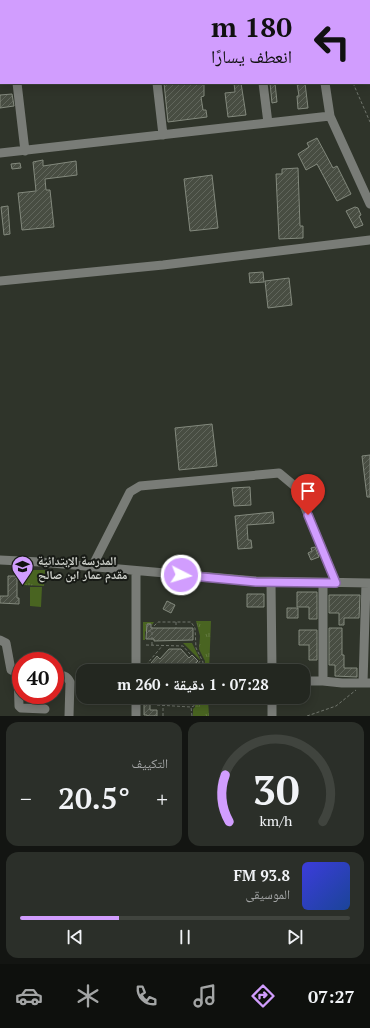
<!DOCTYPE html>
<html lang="ar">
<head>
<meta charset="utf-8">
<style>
	:root { --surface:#232720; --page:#2b2f29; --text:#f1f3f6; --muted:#a3a5a5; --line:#40443e; --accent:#d19dfe }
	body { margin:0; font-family:"PT Serif","Noto Naskh Arabic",serif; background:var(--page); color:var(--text); direction:rtl; height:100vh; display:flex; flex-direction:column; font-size:15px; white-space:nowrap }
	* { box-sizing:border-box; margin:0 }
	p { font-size:13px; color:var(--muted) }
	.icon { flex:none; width:22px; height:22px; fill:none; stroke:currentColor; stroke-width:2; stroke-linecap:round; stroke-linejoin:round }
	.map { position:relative; height:716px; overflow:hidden; direction:ltr }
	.side { display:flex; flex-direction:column; gap:6px; padding:6px; background:#131512; flex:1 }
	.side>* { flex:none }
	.top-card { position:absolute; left:0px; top:0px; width:370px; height:84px; box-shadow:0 2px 10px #0003,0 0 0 1px var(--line); direction:rtl; background:#d19dfe; color:#111; overflow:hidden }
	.speed { position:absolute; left:12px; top:652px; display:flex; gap:8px; font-size:20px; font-weight:700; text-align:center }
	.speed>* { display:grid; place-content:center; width:52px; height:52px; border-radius:50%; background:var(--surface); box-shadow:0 2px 10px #0003,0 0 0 1px var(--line); line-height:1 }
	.speed .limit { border:6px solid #d22; background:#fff; color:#111 }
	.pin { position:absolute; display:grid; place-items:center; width:34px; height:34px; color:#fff; margin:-41px -17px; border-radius:50% 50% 50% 0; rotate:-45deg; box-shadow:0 0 4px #0007 }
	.pin .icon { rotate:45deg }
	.me { position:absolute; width:44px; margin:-22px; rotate:95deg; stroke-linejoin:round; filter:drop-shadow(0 0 3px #0008) }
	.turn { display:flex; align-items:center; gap:14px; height:84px; padding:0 12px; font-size:18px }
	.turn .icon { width:52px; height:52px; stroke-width:2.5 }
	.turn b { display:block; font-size:28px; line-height:34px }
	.big { font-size:30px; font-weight:700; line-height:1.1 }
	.side .tile { flex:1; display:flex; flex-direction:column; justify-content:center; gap:6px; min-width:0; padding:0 14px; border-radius:12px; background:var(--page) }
	.side .dial { align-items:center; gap:0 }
	.dial svg { height:104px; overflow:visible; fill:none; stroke:var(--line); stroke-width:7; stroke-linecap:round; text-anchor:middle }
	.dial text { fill:var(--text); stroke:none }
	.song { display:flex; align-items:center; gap:12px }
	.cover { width:48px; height:48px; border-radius:6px; background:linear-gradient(135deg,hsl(240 70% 55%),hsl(220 70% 35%)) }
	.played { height:4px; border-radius:2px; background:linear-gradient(90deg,var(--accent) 30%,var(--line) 30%) }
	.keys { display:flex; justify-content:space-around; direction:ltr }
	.heat { display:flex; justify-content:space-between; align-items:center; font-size:22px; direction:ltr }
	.side .tiles { flex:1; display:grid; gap:6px; grid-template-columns:1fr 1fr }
	.tile:last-child { grid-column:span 2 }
	.trip { position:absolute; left:76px; top:664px; width:234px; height:40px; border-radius:12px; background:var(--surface); box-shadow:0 2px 10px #0003,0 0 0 1px var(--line); font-weight:700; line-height:40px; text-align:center; direction:rtl }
	.dock { display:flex; height:64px; justify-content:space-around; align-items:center; background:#0e100d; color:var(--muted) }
	.dock .icon { width:28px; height:28px }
	.dock .active { color:var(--accent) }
	.dock b { font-size:18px; color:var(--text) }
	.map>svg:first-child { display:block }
</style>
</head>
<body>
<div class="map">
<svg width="370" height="716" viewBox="0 0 370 716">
	<defs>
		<pattern id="grass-tufts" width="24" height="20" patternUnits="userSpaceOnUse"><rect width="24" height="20" fill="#496421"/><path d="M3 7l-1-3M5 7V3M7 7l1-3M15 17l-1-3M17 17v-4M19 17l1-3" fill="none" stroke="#627940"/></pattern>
		<pattern id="building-hatch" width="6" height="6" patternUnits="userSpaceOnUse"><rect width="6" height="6" fill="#484d42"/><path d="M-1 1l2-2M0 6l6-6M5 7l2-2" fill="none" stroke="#61665c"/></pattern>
	</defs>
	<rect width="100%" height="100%" fill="#2f342a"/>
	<path fill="url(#grass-tufts)" d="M24 570H45L44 586 23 585Z
		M196 621H211L209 671H204L205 661 199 649 200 636Z
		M143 622H154L152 625V624H146L147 630 145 632V640H143Z
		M183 643H192L200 659V660Z
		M195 699H208L209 716H193V709L195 707Z"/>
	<path fill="#496421" d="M30 587H42L41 607 30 606Z
		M202 702H208V714H202Z"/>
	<path fill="url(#building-hatch)" stroke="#83897d" d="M164 83H204V96L201 97 203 110H206L207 117 168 122Z
		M234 83H241L246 115 228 117 225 93 235 92Z
		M270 83H275L277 102 272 103Z
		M297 83H305L308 108 298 109 297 96H299Z
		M12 94 14 106 0 108V95Z
		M317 138 333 168 337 166 351 194 337 201 317 164 306 170 298 154 309 147 307 143Z
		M43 160V166L76 161 77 175 45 179 46 190H50L54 227 22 230 18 193 36 191 33 162Z
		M20 163 21 168 12 169 11 164Z
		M298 168 300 226H303V238L279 239 276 174H282V169Z
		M212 175 218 228 190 231 184 179Z
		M8 206 10 234 4 235 1 207Z
		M355 207 358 208 361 215 359 216 363 225 355 228 346 211Z
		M263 272 264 282 250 283 249 273Z
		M289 278 292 305 268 308 265 281Z
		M212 424 217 466 179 470 175 428Z
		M370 455V497H367L362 456Z
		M250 487 251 505 234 506 232 488Z
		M273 512 274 523 247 525 248 540H251L252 548 238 549 235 516Z
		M315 547 319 557 311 560 308 553 312 551 311 548Z
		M8 576H17V598H19V604L0 603V596H8Z
		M297 592H317V619H309V607H297Z
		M247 594H264V607H247Z
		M329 595H360L359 618H344V625H339V613H329Z
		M167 601 175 605 171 613 163 609Z
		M287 608H298V618H287Z
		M147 624H151V628H193V640L154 641V639H146Z
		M329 628H342V655H344V668H357V677L335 676V665H329Z
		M299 630H317V660H309V645H299Z
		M169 649H181L189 658 192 655 198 661 188 671H160L151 663 157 656 160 659Z
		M144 697H150V710H157V716H147V715H144Z
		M247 697H262V704H247Z"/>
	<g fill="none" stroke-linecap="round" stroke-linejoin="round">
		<path stroke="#70756c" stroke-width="1" stroke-dasharray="3 2" stroke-linecap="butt" d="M353 83 370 122
			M176 622V628
			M148 631H152
			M146 645 183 646 190 654
			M152 645V628L158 622H191L195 628 196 648 203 662 202 671
			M147 664 155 671
			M146 665 163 645
			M192 671 201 660
			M194 698 208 697
			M196 698 202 705
			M157 705 191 707
			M163 716V697
			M192 716 191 707 194 706V697
			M307 716 336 706 356 690"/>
		<path stroke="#797c77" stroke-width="9" d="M7 0V1
			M147 0V1
			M253 0V1
			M315 0V1
			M17 83 25 151
			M157 83 163 135
			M263 83 268 123
			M325 83 330 116 370 204
			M0 153 330 116
			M0 281 163 265 370 240
			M0 560 40 562 256 581 370 583
			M92 567 130 492 140 486 279 473 297 488 336 583
			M136 571V671
			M271 582 272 671
			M0 640 6 643 11 670 21 672
			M18 672 19 706 21 708 45 709
			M55 675C62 675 67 675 70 682L69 716
			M303 681H323L342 683H370
			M323 681V583
			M363 683 366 583
			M136 697V716
			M272 716V697"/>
	</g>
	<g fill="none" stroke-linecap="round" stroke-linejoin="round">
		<defs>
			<path id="route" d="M181 575 256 582 336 583 308 515"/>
		</defs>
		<use href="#route" stroke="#8866a5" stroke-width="10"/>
		<use href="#route" stroke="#d19dfe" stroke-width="7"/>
	</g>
	<defs>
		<symbol id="school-pin" viewBox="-11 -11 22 30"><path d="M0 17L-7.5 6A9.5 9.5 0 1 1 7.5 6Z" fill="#d19dfe" stroke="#181b16"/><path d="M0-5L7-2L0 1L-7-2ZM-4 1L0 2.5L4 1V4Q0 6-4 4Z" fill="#111"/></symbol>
	</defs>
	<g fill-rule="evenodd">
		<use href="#school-pin" x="10" y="554" width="25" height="34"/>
	</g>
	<g text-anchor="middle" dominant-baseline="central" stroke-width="4" stroke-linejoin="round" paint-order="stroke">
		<g font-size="12" font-weight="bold" fill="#d1d4ce" stroke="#181b16" text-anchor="start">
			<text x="38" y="560">المدرسة الإبتدائية<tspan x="38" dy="14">مقدم عمار ابن صالح</tspan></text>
		</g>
	</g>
</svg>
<div class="speed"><div class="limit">40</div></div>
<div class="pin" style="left:308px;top:515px;background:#d93025"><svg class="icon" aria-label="arrive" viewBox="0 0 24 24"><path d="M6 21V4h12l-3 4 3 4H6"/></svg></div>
<svg class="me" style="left:181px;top:575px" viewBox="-20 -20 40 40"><circle r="17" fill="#d19dfe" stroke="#fff" stroke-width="3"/><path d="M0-11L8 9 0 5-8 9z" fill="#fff"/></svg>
<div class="trip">07:28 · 1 دقيقة · 260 m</div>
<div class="top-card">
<div class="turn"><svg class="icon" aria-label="left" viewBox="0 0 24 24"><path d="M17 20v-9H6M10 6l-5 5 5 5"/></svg><div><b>180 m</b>انعطف يسارًا</div></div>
</div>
</div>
<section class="side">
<div class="tiles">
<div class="tile dial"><svg viewBox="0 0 100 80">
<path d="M14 69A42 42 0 1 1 86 69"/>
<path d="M14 69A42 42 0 0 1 11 33" stroke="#d19dfe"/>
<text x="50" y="56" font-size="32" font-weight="700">30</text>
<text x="50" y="72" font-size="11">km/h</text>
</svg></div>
<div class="tile"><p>التكييف</p>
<div class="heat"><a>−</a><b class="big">20.5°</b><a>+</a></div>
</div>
<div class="tile">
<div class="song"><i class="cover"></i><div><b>93.8 FM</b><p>الموسيقى</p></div></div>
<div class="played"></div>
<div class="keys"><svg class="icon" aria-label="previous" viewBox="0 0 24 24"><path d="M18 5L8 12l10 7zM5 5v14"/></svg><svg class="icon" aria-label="pause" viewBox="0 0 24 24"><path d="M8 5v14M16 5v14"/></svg><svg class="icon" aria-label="next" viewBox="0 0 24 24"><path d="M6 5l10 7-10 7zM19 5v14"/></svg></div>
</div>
</div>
</section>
<nav class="dock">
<b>07:27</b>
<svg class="icon active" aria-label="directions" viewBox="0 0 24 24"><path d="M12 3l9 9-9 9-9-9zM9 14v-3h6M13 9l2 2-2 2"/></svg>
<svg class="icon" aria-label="music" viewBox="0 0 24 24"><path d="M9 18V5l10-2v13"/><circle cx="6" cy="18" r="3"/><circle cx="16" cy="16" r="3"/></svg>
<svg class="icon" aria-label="phone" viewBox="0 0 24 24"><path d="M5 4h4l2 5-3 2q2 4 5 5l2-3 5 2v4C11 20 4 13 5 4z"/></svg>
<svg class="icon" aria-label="climate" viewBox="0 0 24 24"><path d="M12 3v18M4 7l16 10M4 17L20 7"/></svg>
<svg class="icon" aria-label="car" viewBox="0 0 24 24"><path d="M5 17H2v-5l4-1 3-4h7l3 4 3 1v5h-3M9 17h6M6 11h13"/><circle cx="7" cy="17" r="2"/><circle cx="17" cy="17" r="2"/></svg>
</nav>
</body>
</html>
